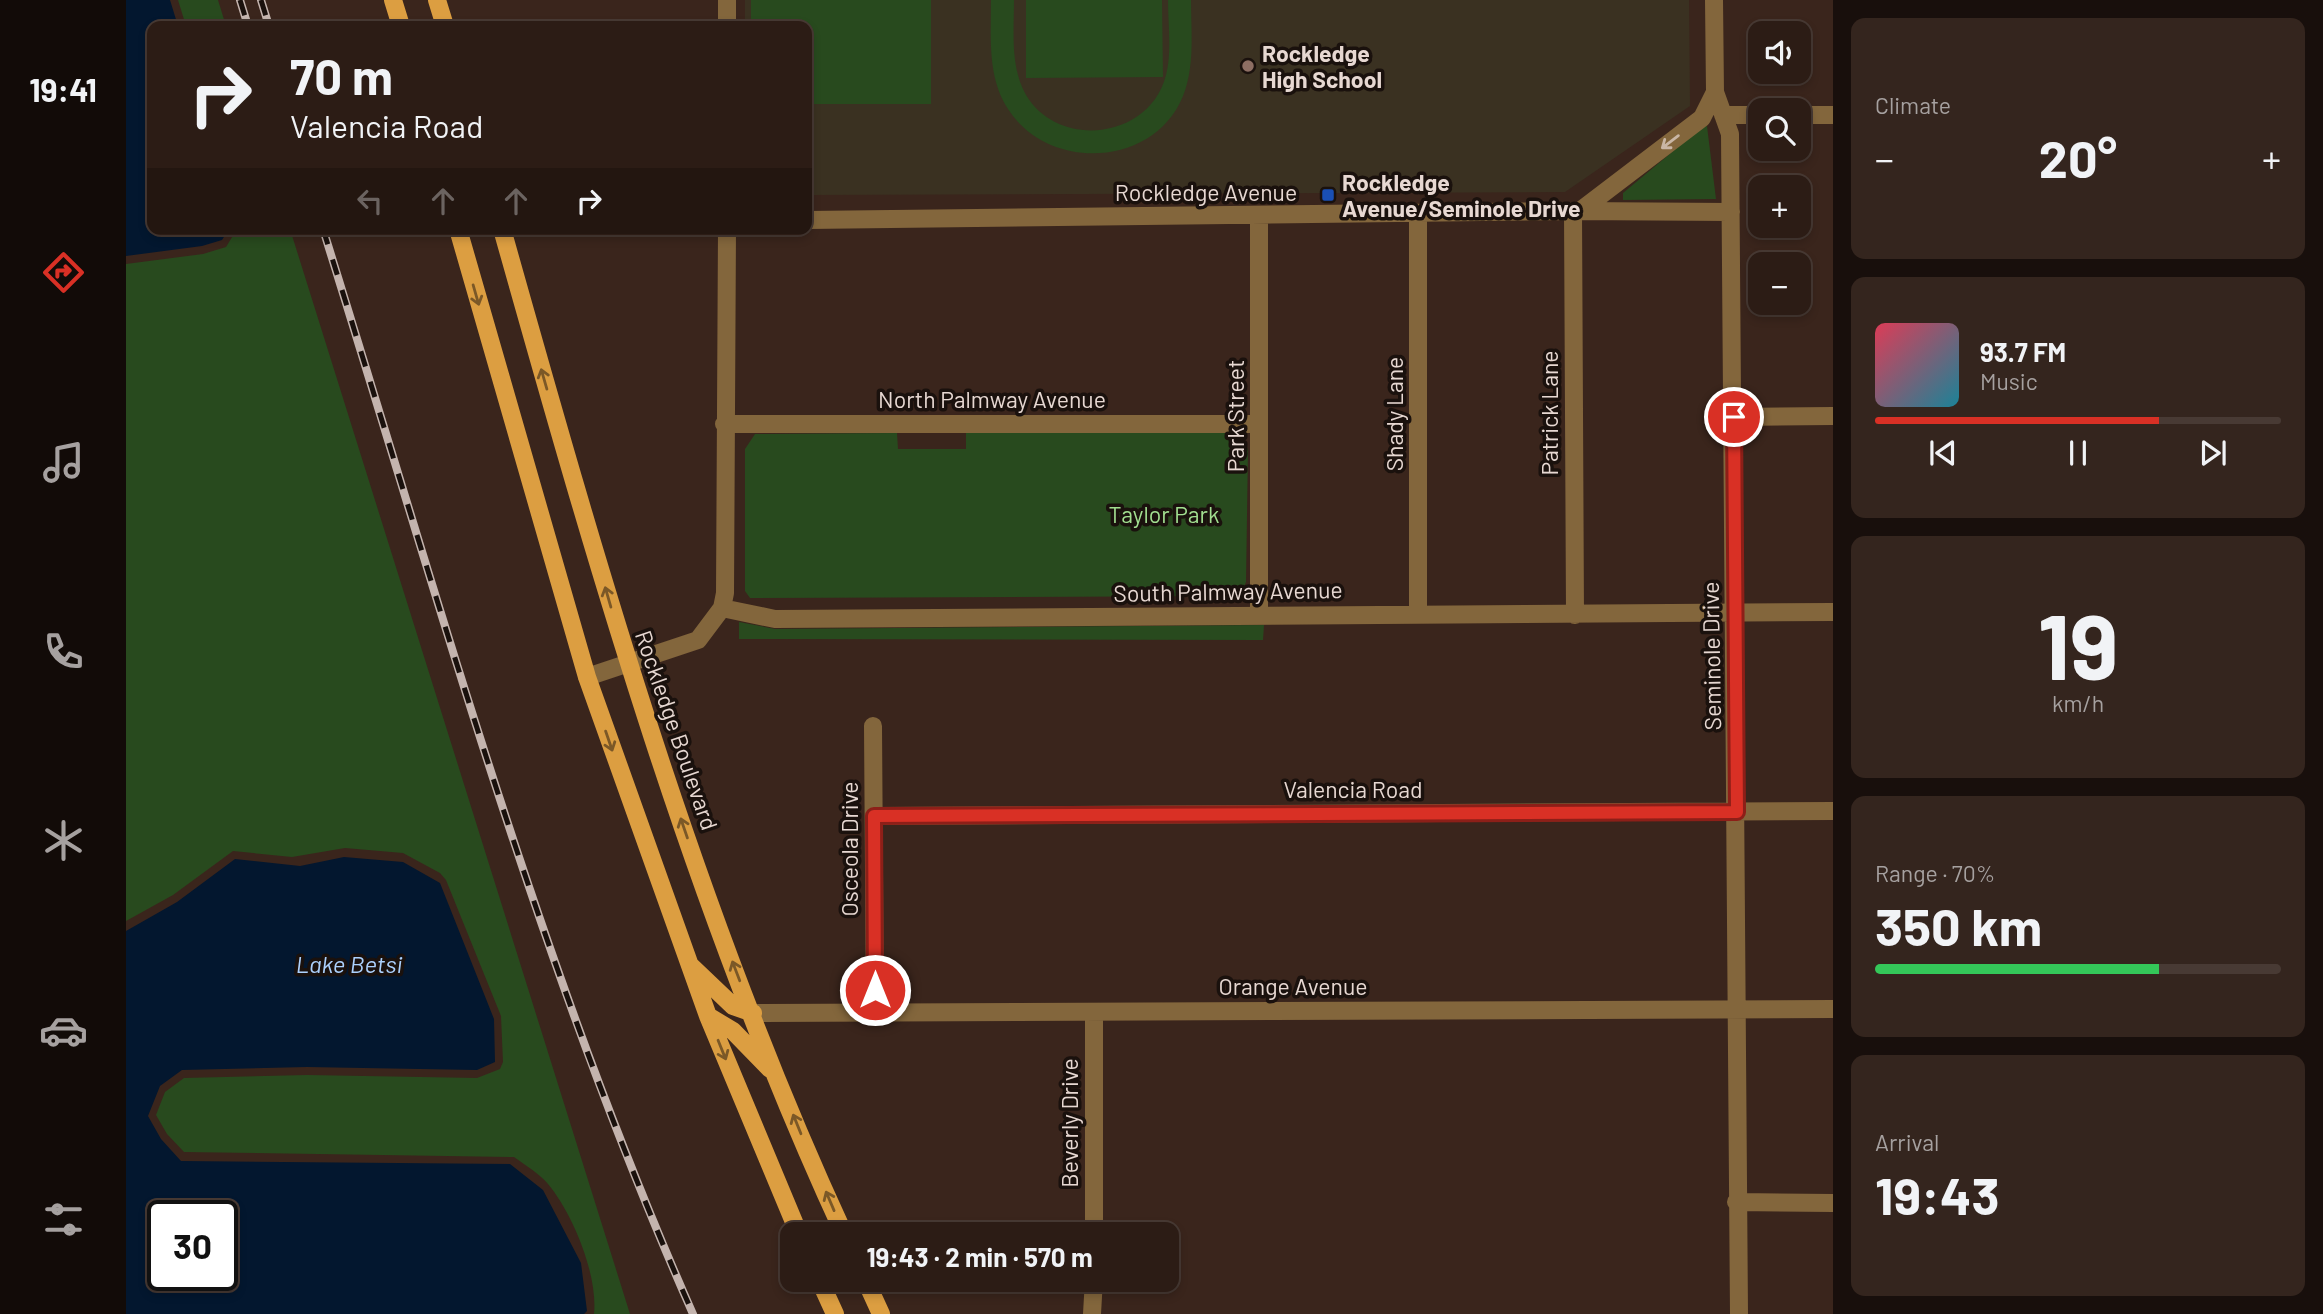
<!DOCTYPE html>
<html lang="en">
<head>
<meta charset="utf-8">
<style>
	:root { --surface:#2c1c15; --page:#34251e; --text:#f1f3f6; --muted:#a6a1a0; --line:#483a34; --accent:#d93025 }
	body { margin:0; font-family:Barlow,sans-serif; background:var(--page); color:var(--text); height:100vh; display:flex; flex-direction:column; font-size:26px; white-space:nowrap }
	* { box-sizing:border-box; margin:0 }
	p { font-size:23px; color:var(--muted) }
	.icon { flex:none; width:38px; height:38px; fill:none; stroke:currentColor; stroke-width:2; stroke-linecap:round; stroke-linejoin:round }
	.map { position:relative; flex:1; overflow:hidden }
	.panel { display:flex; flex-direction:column; gap:18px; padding:18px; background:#180f0c; width:490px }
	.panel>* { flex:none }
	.hud { position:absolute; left:21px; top:21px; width:665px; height:214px; border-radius:14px; box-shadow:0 4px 10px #0003,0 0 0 2px var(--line); background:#2c1c15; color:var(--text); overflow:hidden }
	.controls { position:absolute; left:1622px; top:21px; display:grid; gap:14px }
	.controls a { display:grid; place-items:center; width:63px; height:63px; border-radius:14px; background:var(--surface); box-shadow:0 4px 10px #0003,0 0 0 2px var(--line); font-size:35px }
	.speed { position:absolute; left:21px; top:1200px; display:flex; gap:14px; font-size:35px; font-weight:700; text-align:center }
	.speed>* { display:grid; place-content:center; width:91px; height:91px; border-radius:50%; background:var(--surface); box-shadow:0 4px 10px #0003,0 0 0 2px var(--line); line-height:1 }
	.speed .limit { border:4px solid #111; border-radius:10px; background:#fff; color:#111 }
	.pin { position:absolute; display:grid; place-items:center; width:60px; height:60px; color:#fff; margin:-30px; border:4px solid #fff; border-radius:50%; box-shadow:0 2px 7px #0007 }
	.me { position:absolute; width:77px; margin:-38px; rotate:0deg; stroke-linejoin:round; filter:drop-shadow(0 0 5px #0008) }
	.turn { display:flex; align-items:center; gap:24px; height:147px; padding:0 28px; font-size:32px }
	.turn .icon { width:91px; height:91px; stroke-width:2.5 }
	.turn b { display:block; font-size:49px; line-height:60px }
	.lanes { display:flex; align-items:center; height:66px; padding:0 28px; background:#0003; justify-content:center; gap:35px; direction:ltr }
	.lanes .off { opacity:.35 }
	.big { font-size:52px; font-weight:700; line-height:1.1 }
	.panel .tile { flex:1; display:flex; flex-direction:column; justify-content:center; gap:10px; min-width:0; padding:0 24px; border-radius:14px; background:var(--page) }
	.panel .dial { align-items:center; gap:0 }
	.dial b { font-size:91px; line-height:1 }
	.song { display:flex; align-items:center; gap:21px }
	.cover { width:84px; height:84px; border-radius:10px; background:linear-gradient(135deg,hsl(350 70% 55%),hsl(190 70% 35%)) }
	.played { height:7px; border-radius:4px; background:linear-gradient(90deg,var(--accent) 70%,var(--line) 70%) }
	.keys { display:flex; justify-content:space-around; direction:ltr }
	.heat { display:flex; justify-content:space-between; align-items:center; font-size:38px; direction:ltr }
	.charge { height:10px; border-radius:5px; background:linear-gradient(90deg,#34c759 70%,var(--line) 0) }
	.trip { position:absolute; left:654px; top:1222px; width:399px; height:70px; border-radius:14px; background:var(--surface); box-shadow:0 4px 10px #0003,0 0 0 2px var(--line); font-weight:700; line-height:70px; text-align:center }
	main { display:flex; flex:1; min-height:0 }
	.tab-bar { display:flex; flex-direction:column; width:126px; justify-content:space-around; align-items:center; background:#120b08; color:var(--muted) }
	.tab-bar .icon { width:49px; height:49px }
	.tab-bar .on { color:var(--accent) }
	.tab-bar b { font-size:32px; color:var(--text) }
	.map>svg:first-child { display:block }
</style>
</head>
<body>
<main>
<nav class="tab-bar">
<b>19:41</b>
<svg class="icon on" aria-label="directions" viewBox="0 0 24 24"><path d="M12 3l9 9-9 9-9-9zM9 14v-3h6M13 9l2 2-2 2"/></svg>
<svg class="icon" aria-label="music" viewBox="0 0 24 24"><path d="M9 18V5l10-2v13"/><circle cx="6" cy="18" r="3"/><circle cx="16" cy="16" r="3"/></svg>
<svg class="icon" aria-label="phone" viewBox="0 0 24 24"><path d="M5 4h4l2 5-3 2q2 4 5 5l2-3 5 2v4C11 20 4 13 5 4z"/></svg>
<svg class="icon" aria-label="climate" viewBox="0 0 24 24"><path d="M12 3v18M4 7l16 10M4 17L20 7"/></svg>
<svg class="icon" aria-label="car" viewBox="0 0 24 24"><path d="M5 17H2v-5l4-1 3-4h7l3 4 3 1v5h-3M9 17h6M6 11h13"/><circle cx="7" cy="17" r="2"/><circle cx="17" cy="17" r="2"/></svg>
<svg class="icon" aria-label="filters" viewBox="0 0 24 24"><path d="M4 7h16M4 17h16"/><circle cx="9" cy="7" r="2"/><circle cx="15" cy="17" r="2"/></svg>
</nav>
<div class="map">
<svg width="1707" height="1314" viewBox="0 0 1707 1314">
	<rect width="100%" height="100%" fill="#3a251c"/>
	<path fill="#3a3121" d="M619 0H1563L1564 106 1439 192 681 195V26H619Z"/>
	<path fill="#284a1e" d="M52 0H92L100 26H60Z
		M625 0H805V104H681V26H625Z
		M865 0H888C888 31 884 67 900 95 933 150 1024 139 1040 75 1046 52 1042 24 1042 0H1065C1065 32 1069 66 1057 96 1028 168 922 172 882 109 861 77 865 37 865 0Z
		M900 0H1036L1037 77 900 78Z
		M1581 126 1590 199 1497 200V193L1576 127Z
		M111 229H164L504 1314H468C472 1275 447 1214 422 1184 414 1174 399 1165 388 1157L58 1152 41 1134 30 1115 39 1092 58 1078 181 1075 351 1078 374 1069 377 1062 375 1016 320 880 314 873 277 853 219 848 166 857 107 851 47 895 0 921V264L77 254 100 247Z
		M1109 431 1119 442 1122 450 1120 582 1114 596 624 598 619 591V449L629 434 771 433 772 449H840V433Z
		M613 622 649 629 1138 625 1137 640 613 639Z"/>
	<path fill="#03172f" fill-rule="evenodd" d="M0 0H44L52 26H26V229H103L96 240 76 246 0 256Z
		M218 857 277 862 314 883 368 1019 369 1062 351 1070 181 1067 56 1070 34 1086 22 1116 35 1139 55 1161 384 1164 417 1190 455 1263 461 1311 458 1314H0V931L51 902 109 859 174 866ZM37 1216H96V1276H37Z"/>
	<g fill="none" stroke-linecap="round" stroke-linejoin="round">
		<path stroke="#83663c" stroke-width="18" d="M1588 0 1589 92 1604 134 1613 1314
			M601 26V0
			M1597 115H1634
			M1673 115H1707
			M1447 211 1449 615
			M1454 211 1576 118 1589 92
			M1292 214V614
			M1133 216V615
			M681 220 1447 211 1605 212
			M1608 417 1707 416
			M598 424H1133
			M596 608 649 619 1707 612
			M461 677 572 640 596 608 599 593 601 229
			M747 726 749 1014
			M748 816 1707 811
			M627 1013 1707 1009
			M1610 1202 1707 1203
			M968 1234V1012
			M966 1314 968 1279"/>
		<path stroke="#dc9e41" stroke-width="18" d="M267 0 275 26
			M311 0 319 26
			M332 229 461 677 582 1016 673 1234
			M376 229C472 570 569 912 718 1234
			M565 966 607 1006 627 1013
			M582 1016 607 1031 644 1069
			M693 1279 709 1314
			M739 1279 755 1314"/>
		<defs>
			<path id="rail" d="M114 0 122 26
				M135 0 143 26
				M197 229C311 593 412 964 567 1314"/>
		</defs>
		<use href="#rail" stroke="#c4b4ae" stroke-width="8"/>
		<use href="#rail" stroke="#1a110d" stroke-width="5" stroke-dasharray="16" stroke-linecap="butt"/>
	</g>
	<defs><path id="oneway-shaft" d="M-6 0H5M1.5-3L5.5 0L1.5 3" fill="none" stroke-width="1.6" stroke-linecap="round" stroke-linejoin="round" transform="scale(1.75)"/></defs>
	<use stroke="#c9b6a5" href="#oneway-shaft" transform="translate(1544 142) rotate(143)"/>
	<g stroke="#7b5827">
		<use href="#oneway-shaft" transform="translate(350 295) rotate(74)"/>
		<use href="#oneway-shaft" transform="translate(418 379) rotate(-106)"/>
		<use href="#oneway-shaft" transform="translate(482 597) rotate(-106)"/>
		<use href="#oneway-shaft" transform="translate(483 741) rotate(71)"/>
		<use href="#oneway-shaft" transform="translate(558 828) rotate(-109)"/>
		<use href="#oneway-shaft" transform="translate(610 971) rotate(-111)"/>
		<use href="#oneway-shaft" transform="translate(596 1050) rotate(68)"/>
		<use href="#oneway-shaft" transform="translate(671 1124) rotate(-112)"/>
		<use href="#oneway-shaft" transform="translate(704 1201) rotate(-113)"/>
	</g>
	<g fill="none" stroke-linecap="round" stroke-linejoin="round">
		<defs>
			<path id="route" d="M749 990 748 816 1611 812 1608 417"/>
		</defs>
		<use href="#route" stroke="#8d1f18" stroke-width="18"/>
		<use href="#route" stroke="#d93025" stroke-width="12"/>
	</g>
	<circle fill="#8d6e63" stroke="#1a110d" stroke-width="2.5" cx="1122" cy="66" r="7"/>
	<rect fill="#1a4fb4" stroke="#1a110d" stroke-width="2.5" x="1195" y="188" width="14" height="14" rx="3.5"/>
	<g text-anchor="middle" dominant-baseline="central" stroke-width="7" stroke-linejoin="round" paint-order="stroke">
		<g font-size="23" font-weight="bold" fill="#e7d8d2" stroke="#1a110d" text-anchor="start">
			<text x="1136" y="53">Rockledge<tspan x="1136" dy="26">High School</tspan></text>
			<text x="1216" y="182">Rockledge<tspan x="1216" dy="26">Avenue/Seminole Drive</tspan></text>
		</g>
		<g font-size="23" fill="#e7d8d2" stroke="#1a110d">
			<text x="1080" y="192">Rockledge Avenue</text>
			<text x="866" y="399">North Palmway Avenue</text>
			<text transform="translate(1423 413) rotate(-90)">Patrick Lane</text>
			<text transform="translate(1268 414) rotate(-90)">Shady Lane</text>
			<text transform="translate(1109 416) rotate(-90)">Park Street</text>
			<text transform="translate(1102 591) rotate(-1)">South Palmway Avenue</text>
			<text transform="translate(1585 656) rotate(-91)">Seminole Drive</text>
			<text transform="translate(551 730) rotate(71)">Rockledge Boulevard</text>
			<text x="1227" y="789">Valencia Road</text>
			<text transform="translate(723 849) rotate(-90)">Osceola Drive</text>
			<text x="1167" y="986">Orange Avenue</text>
			<text transform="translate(943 1123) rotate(-90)">Beverly Drive</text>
		</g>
		<g font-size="23" fill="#a2df90" stroke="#1a110d">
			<text x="1038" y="514">Taylor Park</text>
		</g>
		<g font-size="24" font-style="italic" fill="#acd1fd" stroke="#1a110d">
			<text x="223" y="963">Lake Betsi</text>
		</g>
	</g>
</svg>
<div class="controls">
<a><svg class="icon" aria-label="sound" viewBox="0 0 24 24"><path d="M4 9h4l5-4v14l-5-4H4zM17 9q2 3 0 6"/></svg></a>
<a><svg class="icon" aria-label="search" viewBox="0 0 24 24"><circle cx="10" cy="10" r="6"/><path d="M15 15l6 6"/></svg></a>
<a>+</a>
<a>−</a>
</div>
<div class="speed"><div class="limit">30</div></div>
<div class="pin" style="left:1608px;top:417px;background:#d93025"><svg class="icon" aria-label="arrive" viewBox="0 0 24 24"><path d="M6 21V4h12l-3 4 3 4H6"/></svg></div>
<svg class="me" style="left:749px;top:990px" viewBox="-20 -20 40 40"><circle r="17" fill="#d93025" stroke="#fff" stroke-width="3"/><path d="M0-11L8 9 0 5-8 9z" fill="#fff"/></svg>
<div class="trip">19:43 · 2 min · 570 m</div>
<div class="hud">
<div class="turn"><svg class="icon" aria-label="right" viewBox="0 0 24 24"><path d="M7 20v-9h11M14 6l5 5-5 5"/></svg><div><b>70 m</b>Valencia Road</div></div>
<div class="lanes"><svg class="icon off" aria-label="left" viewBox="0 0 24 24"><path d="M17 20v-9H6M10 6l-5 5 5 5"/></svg><svg class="icon off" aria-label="ahead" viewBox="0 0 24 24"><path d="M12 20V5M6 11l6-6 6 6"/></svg><svg class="icon off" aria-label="ahead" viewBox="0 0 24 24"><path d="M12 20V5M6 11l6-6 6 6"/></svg><svg class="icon" aria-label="right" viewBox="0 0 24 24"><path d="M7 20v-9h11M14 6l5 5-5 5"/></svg></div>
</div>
</div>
<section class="panel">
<div class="tile"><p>Climate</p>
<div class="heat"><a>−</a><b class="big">20°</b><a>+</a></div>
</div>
<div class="tile">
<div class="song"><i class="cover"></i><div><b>93.7 FM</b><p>Music</p></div></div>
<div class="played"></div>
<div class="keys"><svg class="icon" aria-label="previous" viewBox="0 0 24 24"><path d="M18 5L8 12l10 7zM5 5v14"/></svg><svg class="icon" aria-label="pause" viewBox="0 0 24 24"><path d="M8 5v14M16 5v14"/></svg><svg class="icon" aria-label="next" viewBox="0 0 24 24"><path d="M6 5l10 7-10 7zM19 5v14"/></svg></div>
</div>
<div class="tile dial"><b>19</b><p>km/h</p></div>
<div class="tile"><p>Range · 70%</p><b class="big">350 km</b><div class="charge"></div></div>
<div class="tile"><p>Arrival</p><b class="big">19:43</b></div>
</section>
</main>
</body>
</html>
